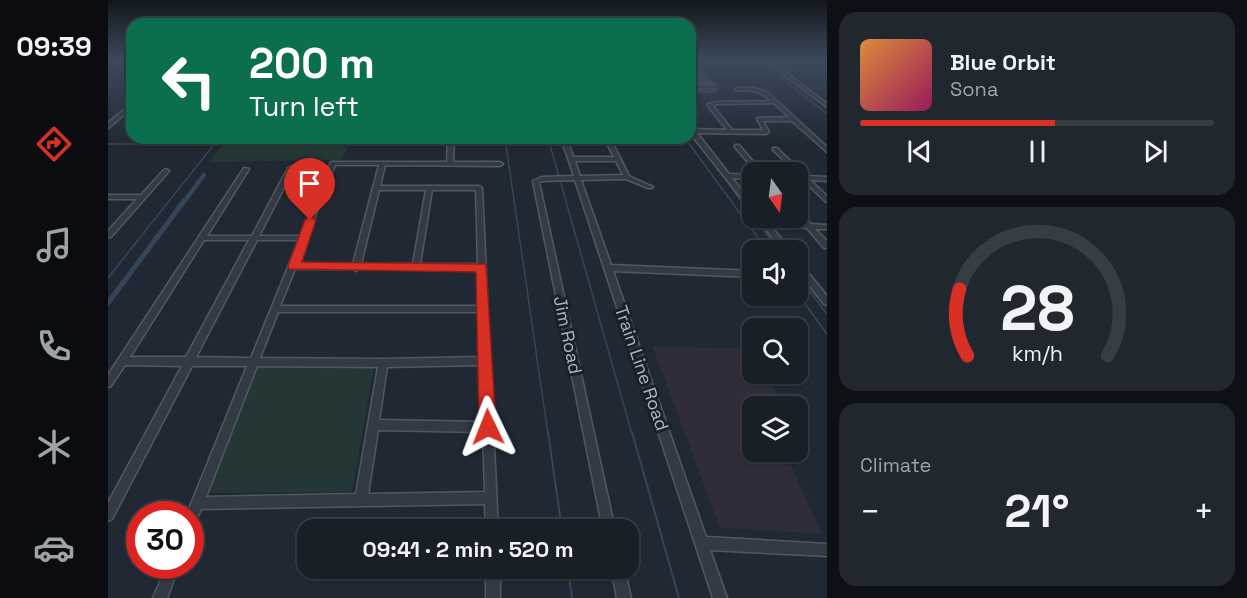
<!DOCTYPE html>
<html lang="en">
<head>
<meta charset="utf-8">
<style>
	:root { --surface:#181f26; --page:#21272e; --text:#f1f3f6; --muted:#9fa2a7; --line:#363d43; --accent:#d93025 }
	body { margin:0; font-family:"Space Grotesk",sans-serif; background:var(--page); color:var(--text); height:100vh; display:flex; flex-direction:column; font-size:22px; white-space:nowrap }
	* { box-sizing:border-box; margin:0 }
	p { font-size:20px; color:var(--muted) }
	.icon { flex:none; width:33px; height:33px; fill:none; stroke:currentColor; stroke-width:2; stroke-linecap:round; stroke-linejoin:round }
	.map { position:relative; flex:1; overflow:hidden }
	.panel { display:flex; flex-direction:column; gap:12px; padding:12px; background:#0d1115; width:420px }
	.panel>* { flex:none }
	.hud { position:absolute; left:18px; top:18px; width:570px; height:126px; border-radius:18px; box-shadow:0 2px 4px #0004,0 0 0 2px var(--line); background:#0b6e4f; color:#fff; overflow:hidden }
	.needle { width:39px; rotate:166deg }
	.buttons { position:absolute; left:634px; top:162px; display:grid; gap:12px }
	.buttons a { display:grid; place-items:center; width:66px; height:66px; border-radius:12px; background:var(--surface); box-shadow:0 2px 4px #0004,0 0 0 2px var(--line); font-size:30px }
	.speed { position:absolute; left:18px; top:501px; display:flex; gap:12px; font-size:30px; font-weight:700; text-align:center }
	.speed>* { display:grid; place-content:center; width:78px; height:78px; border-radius:50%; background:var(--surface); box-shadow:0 2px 4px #0004,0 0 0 2px var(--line); line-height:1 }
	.speed .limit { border:9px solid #d22; background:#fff; color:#111 }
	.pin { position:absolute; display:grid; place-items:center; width:51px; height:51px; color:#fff; margin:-62px -26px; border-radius:50% 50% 50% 0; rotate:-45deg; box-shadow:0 0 6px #0007 }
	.pin .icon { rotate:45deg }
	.me { position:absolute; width:66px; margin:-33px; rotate:358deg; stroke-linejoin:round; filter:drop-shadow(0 0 4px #0008) }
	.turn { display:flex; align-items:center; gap:21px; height:126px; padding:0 24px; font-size:27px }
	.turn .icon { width:78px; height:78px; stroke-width:2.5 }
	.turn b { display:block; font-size:42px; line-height:51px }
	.big { font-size:45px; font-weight:800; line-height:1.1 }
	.panel .widget { flex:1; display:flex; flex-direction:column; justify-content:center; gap:9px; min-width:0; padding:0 21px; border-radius:18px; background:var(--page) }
	.panel .dial { align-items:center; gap:0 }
	.dial svg { height:156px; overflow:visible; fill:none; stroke:var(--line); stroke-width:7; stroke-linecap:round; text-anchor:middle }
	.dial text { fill:var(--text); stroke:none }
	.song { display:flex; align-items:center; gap:18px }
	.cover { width:72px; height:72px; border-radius:9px; background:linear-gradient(135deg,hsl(30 70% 55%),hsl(330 70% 35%)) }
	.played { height:6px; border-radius:3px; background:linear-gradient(90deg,var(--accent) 55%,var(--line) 55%) }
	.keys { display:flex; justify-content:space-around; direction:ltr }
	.heat { display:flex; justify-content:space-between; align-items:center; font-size:33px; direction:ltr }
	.trip { position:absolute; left:189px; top:519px; width:342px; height:60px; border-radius:18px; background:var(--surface); box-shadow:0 2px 4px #0004,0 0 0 2px var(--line); font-weight:800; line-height:60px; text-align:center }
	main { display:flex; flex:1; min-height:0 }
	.menu { display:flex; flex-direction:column; width:108px; justify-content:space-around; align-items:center; background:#0a0c0f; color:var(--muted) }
	.menu .icon { width:42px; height:42px }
	.menu .current { color:var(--accent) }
	.menu b { font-size:27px; color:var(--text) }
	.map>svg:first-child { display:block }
</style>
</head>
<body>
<main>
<nav class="menu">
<b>09:39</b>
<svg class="icon current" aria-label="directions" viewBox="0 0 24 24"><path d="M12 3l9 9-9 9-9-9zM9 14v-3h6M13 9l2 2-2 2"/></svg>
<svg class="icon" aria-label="music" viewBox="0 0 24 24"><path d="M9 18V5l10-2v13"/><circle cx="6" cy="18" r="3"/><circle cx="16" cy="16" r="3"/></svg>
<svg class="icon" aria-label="phone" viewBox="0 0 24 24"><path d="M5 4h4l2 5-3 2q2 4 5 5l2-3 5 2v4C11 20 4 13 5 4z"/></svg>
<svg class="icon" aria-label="climate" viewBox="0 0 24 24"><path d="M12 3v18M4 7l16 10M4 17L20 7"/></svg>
<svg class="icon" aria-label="car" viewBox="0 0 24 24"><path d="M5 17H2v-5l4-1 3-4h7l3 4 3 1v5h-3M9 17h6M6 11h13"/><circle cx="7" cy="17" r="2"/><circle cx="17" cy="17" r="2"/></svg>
</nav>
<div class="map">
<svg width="719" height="598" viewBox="0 0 719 598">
	<rect width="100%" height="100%" fill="#202933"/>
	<path fill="#2e2d39" d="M544 346 643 349 645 374H657L675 406H645V452H677L714 534 612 528Z"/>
	<path fill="#243736" d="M120 138H244L234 160 101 162Z
		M267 362 244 492 100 493 151 363Z"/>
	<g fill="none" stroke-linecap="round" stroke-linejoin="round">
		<path stroke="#34455a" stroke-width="1.5" d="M615 60 634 67 667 68
			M651 60 719 114
			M590 67H630
			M672 68 719 69
			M0 122 24 103
			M397 138 440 434
			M440 138 524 434
			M577 138 659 250
			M0 144H98L103 138
			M592 145 645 217
			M646 218 671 250
			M690 276 719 314
			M0 278 104 147 102 145
			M690 294 719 334"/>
		<path stroke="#34455a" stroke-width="2" d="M440 432 454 530
			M524 432 571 598
			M460 568 464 598"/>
		<path stroke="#34455a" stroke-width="4.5" d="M75 203 96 175"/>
		<path stroke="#34455a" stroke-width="5" d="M0 303 76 201"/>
		<defs>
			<path id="minor" d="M657 60H662L719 104V107Z
				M629 88H646L659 92 719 147V152L684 121H655L661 132 658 134 589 133 621 174 645 175V179L624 178 645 205V211L643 210 582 133 583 127 586 129 619 130 600 106V104L609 102 663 101C650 89 643 91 627 90V89ZM666 103 681 117 650 118 649 119 655 130H624L605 106 609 104Z
				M22 105H24V108L0 128V123Z
				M340 138H346L345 162H392L395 164 392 166 277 165 272 186H371L374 188 390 530H378L377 504 93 509 86 526 82 528V514H79L139 366H84L4 519 0 521V503L74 366 17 365 3 386 0 387V375L136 168 141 169 99 236H144L180 168 183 166 186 168 151 236H193L223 162H339ZM227 165H271L245 264 189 263ZM271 190H318L305 264H253ZM324 190H368L370 264H312ZM96 240H141L78 357H22ZM149 240H191L143 358 88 357ZM187 269H245L248 271 251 269 370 270 371 306H172ZM170 312H371L373 357 275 359 152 358ZM373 365 375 422 271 420 279 367ZM149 366 270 367 248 494 98 497ZM270 430 375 432 377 492 260 494Z
				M453 138H459L465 157H506L496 138H502L521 176 545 187 544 188H540L518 179 473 180 503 265 645 271V277L505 271 598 537 719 544V556L602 550 619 598H605L467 180 435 181 431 182 507 530H495L425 181 434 177 466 176ZM467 161H508L515 175 472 176Z
				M627 145H631L654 172H648L627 147Z
				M665 148H669L698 176 719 177V181L702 180 719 196V202L717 201 690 175V172H688L665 150Z
				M58 169 61 171 60 172 3 237H0V231L29 199H0V195H33L56 170Z
				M690 212 692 213 703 224 719 225V229H707L719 241V248H716L699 228 663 226 682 250H674L649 218H655L659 222 695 224 689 218Z
				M690 263 693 264 719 296V305L716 304 690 271Z
				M59 566H71L59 598H45Z
				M378 568H392V598H378Z
				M503 568H516L523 598H509Z"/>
		</defs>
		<use href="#minor" stroke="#505862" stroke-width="3"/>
		<use href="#minor" fill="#333a44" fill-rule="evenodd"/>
	</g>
	<path fill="#3c4550" d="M582 67 611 87 608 93H582Z"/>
	<path fill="#46505d" stroke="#313841" stroke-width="1.5" d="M582 67H591L611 87H582Z"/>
	<linearGradient id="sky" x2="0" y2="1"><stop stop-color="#12171c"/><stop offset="0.42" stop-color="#3c495b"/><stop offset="1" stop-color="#3c495b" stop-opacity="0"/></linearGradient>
	<rect width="719" height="144" fill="url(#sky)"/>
	<path fill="#d93025" stroke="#8d1f18" stroke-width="1.5" d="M202 216 208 220 194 262 378 264 388 427 386 433 380 435 373 433 371 427 368 272 181 269 180 266 197 220Z"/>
	<g text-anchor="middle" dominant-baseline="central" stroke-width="6" stroke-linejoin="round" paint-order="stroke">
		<g font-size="18" fill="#acb5c1" stroke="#182028">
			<text transform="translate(460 335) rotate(78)">Jim Road</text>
			<text transform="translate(534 368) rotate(71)">Train Line Road</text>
		</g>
	</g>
</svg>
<div class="buttons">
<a><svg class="needle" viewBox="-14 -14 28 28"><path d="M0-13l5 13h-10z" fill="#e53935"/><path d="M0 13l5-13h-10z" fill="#9fa2a7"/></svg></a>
<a><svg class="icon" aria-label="sound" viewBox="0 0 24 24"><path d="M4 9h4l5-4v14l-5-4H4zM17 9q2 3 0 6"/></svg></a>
<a><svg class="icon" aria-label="search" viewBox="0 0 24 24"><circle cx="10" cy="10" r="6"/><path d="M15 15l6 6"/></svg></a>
<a><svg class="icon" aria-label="layers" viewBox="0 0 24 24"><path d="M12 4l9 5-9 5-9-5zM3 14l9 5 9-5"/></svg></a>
</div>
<div class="speed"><div class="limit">30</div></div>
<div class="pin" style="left:202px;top:220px;background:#d93025"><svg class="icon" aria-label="arrive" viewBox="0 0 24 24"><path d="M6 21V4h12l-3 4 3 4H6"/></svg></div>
<svg class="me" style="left:380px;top:427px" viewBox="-20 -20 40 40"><path d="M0-17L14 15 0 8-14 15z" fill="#d93025" stroke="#fff" stroke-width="4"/></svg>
<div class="trip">09:41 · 2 min · 520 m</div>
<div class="hud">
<div class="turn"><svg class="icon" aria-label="left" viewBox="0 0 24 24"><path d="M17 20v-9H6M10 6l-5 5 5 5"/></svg><div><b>200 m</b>Turn left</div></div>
</div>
</div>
<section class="panel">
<div class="widget">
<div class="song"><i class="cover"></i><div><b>Blue Orbit</b><p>Sona</p></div></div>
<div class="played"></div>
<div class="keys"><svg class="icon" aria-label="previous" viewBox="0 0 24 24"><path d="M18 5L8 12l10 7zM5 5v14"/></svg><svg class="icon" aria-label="pause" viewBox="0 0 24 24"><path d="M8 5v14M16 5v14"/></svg><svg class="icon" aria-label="next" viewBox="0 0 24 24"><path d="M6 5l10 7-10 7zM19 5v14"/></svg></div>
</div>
<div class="widget dial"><svg viewBox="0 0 100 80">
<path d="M14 69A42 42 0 1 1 86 69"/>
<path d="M14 69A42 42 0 0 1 10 35" stroke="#d93025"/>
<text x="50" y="56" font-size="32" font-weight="700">28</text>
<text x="50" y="72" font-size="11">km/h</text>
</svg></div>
<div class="widget"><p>Climate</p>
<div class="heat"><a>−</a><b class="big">21°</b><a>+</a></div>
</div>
</section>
</main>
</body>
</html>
